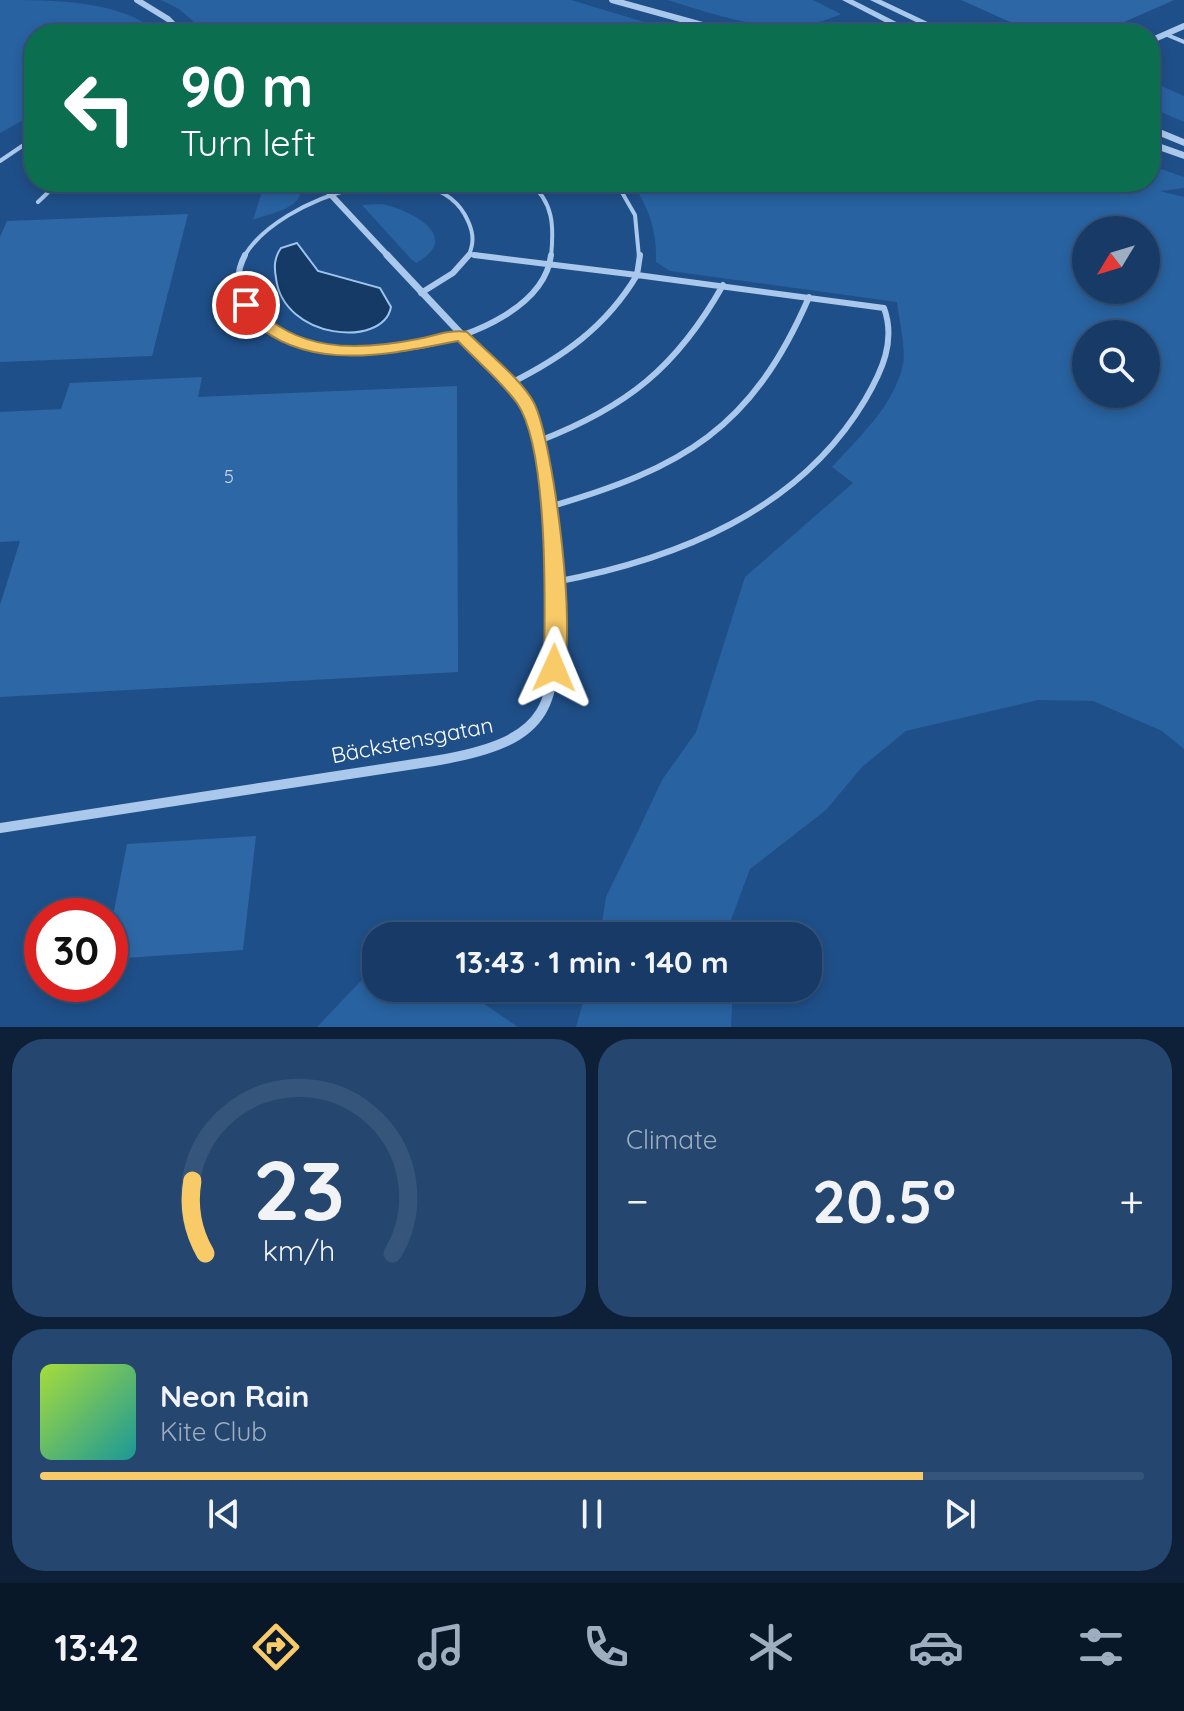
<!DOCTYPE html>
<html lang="en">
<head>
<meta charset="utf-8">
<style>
	:root { --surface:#173b66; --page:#24466f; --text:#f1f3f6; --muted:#9eadbf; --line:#36557a; --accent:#f9cb68 }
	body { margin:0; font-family:Quicksand,sans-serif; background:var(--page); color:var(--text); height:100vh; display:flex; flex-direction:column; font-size:30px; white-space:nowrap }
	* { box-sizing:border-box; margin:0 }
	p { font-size:26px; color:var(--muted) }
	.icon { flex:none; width:44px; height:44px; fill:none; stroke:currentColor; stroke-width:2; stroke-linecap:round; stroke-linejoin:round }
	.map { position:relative; height:1027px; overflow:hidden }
	.side { display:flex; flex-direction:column; gap:12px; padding:12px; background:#0d2038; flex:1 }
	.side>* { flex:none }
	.top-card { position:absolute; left:24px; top:24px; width:1136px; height:168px; border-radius:32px; box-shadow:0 4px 12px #0003,0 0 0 2px var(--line); background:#0b6e4f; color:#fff; overflow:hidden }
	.needle { width:52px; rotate:232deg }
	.buttons { position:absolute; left:1072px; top:216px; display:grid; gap:16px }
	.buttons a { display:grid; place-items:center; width:88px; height:88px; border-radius:50%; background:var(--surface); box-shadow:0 4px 12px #0003,0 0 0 2px var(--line); font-size:40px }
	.speed { position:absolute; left:24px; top:898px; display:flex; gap:16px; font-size:40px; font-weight:700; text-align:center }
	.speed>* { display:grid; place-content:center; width:104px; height:104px; border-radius:50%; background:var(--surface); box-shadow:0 4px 12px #0003,0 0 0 2px var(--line); line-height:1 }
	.speed .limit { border:12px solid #d22; background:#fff; color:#111 }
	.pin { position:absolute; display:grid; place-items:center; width:68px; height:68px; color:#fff; margin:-34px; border:4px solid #fff; border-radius:50%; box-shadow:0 2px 8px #0007 }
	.me { position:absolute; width:88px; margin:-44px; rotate:1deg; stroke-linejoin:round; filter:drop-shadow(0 0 6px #0008) }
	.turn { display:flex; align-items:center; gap:28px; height:168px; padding:0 24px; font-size:36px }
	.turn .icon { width:104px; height:104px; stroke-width:2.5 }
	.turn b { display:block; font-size:56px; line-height:68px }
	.big { font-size:60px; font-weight:700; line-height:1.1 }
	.side .card { flex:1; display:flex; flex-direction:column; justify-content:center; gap:12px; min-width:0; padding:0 28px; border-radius:32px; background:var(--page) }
	.side .dial { align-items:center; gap:0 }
	.dial svg { height:208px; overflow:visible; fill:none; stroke:var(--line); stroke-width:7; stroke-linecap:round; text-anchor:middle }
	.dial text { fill:var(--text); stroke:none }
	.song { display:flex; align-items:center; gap:24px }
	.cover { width:96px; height:96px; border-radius:12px; background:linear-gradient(135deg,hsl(80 70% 55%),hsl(180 70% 35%)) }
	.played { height:8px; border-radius:4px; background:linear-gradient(90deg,var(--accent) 80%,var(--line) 80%) }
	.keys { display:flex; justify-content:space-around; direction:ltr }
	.heat { display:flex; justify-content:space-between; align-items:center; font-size:44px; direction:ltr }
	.side .tiles { flex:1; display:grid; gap:12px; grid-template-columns:1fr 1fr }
	.card:last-child { grid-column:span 2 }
	.trip { position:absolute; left:362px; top:922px; width:460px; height:80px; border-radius:32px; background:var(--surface); box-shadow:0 4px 12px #0003,0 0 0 2px var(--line); font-weight:700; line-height:80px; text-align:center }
	.tabs { display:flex; height:128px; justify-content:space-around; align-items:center; background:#091829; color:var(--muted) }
	.tabs .icon { width:56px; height:56px }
	.tabs .active { color:var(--accent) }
	.tabs b { font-size:36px; color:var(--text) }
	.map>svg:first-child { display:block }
</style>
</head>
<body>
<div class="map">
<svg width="1184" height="1027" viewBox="0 0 1184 1027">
	<rect width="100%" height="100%" fill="#1f4f88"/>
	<path fill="#2862a0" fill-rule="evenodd" d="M0 0C54 0 122 0 160 34H34V114L0 133Z
		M161 0H571L684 34H534L472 26 408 24 281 34H208L179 9Z
		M667 0H813L841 14C785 41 724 17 667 0Z
		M1152 61 1157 84 1184 96V122L1150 107Z
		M1150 165 1184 177V188L1160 191 1184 197V749L1162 731 1093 701 1038 700 906 731 862 767 826 810 750 869 725 936H600L606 897 638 831 662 780 696 732 745 577 853 483 832 467C859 437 894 406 903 364 906 347 899 320 897 302L670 271 656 262C657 230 649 209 632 182H1150ZM1086 230H1146V290H1086ZM1086 334H1146V394H1086Z
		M265 182H301C307 209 270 213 253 220Z
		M382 204C410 210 464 236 416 263L411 259 362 205Z
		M376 965V988H461L518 1027H317Z
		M587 988H733L731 1027H576Z"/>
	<path fill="#153a66" stroke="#9cc4ec" stroke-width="2" d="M297 243 318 271 380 288 391 307C383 349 283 339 276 278 274 267 274 258 281 248Z"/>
	<path fill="#2e67a5" d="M961 0H1174L1097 34H1042L1028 30Z
		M188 214 152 356 0 362V237L7 221Z
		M202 377 198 397 457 386 458 672 0 697V605L20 541 0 542V412L61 409 70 383Z
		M256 836 243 950 110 959V931L127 844Z"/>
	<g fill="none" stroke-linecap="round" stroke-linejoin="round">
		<path stroke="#a9c8eb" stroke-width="4" d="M1165 34 1184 42
			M0 161 34 138
			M529 182C554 202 554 227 551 257
			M616 182 635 215 639 257
			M38 202 59 182
			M470 254 490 257
			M244 257C276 198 435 144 468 221 474 234 474 244 468 257"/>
		<path stroke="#a9c8eb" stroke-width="6" d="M245 255C237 270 236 286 245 301 292 390 540 351 551 255
			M474 255 637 275C606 327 563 357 509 384
			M421 293 453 273 469 255
			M539 441C627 407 677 367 723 285
			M549 507C683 468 752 429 809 297
			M555 582C677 559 799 511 865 400 882 371 896 341 884 308L637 275 640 255"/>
		<path stroke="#a9c8eb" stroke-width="6" d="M137 0 168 19 183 34
			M612 0 735 34
			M1150 41 1184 26
			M319 182 389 257"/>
		<path stroke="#a9c8eb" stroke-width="7" d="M387 255 526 403 548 485 555 591"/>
		<path stroke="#a9c8eb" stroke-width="10" d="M0 828 434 761C560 740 556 703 555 589"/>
		<path fill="#a9c8eb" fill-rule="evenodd" d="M842 0H853L920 34H908Z
			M870 0H881L953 34H941Z
			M1150 125 1184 139V146L1150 132Z
			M1150 140 1184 152V159L1150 147Z"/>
	</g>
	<path fill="#f9cb68" stroke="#a28444" stroke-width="2" d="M241 302H251C295 353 357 351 418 339 433 336 452 329 467 332 486 351 523 381 534 403 553 440 579 640 561 674L554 676 544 668C545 610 549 449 517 403 501 381 477 361 458 341 383 356 291 376 238 305Z"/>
	<g text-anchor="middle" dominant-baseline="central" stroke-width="8" stroke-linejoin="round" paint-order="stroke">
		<g font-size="18" fill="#cbd9e8">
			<text x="229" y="476">5</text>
		</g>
		<g font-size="22" fill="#fff" stroke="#1f4f88">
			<text transform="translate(412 740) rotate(-11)">Bäckstensgatan</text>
		</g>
	</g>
</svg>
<div class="buttons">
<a><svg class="needle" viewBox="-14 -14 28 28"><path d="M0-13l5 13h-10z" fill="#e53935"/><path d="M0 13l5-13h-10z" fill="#9eadbf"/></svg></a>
<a><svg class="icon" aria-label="search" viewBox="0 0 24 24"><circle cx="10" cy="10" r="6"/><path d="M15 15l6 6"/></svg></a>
</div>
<div class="speed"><div class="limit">30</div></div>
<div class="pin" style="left:246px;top:305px;background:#d93025"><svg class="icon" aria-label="arrive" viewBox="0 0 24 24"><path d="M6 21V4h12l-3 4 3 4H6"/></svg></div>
<svg class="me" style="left:554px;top:668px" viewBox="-20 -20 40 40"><path d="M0-17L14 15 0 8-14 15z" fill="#f9cb68" stroke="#fff" stroke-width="4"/></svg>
<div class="trip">13:43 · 1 min · 140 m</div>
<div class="top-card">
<div class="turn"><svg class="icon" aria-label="left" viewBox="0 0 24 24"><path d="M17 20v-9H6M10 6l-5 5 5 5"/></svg><div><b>90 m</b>Turn left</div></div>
</div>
</div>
<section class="side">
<div class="tiles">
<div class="card dial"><svg viewBox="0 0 100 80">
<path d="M14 69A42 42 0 1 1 86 69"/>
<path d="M14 69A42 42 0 0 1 9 41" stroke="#f9cb68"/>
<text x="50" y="56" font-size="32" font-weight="700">23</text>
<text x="50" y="72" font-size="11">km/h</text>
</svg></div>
<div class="card"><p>Climate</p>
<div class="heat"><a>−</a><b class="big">20.5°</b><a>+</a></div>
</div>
<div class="card">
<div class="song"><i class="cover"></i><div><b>Neon Rain</b><p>Kite Club</p></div></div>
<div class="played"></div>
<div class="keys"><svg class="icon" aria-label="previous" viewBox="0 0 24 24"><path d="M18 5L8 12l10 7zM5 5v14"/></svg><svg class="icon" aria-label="pause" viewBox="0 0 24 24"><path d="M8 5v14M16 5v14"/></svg><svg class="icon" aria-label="next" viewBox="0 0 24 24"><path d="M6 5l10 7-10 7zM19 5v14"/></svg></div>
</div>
</div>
</section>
<nav class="tabs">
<b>13:42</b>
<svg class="icon active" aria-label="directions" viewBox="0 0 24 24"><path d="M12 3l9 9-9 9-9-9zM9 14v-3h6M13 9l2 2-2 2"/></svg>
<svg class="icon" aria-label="music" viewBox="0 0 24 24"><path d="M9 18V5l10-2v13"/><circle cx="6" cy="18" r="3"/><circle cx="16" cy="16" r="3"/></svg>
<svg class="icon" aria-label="phone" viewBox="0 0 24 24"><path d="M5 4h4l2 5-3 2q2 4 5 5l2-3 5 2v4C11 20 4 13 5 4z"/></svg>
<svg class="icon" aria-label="climate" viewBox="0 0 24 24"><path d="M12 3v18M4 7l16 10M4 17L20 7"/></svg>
<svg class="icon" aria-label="car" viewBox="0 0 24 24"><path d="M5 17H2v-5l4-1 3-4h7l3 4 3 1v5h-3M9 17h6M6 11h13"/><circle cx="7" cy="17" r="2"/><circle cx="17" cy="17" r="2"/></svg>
<svg class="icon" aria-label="filters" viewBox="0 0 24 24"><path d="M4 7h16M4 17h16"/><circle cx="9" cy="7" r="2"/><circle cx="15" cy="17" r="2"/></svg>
</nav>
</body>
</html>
